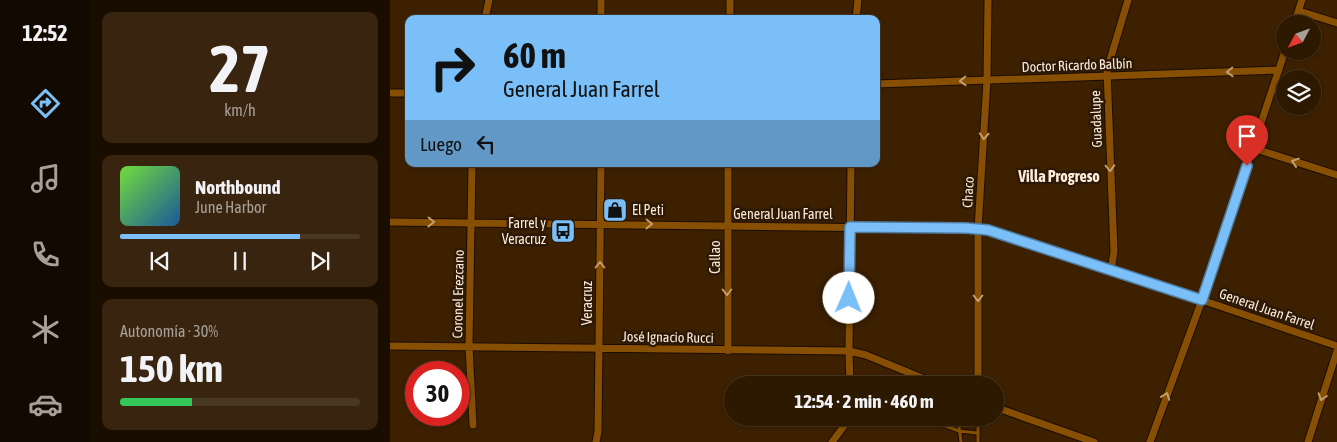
<!DOCTYPE html>
<html lang="es">
<head>
<meta charset="utf-8">
<style>
	:root { --surface:#2d1800; --page:#39250f; --text:#f1f3f6; --muted:#a7a099; --line:#483722; --accent:#7abff8 }
	body { margin:0; font-family:"Asap Condensed",sans-serif; background:var(--page); color:var(--text); height:100vh; display:flex; flex-direction:column; font-size:19px; white-space:nowrap }
	* { box-sizing:border-box; margin:0 }
	p { font-size:16px; color:var(--muted) }
	.icon { flex:none; width:28px; height:28px; fill:none; stroke:currentColor; stroke-width:2; stroke-linecap:round; stroke-linejoin:round }
	.map { position:relative; flex:1; overflow:hidden }
	.sheet { display:flex; flex-direction:column; gap:12px; padding:12px; background:#190d00; width:300px }
	.sheet>* { flex:none }
	.top-card { position:absolute; left:15px; top:15px; width:475px; height:152px; border-radius:10px; box-shadow:0 1px 4px #0004,0 0 0 1px var(--line); background:#7abff8; color:#111; overflow:hidden }
	.needle { width:32px; rotate:229deg }
	.buttons { position:absolute; left:886px; top:15px; display:grid; gap:10px }
	.buttons a { display:grid; place-items:center; width:45px; height:45px; border-radius:50%; background:var(--surface); box-shadow:0 1px 4px #0004,0 0 0 1px var(--line); font-size:25px }
	.speed { position:absolute; left:15px; top:361px; display:flex; gap:10px; font-size:25px; font-weight:700; text-align:center }
	.speed>* { display:grid; place-content:center; width:65px; height:65px; border-radius:50%; background:var(--surface); box-shadow:0 1px 4px #0004,0 0 0 1px var(--line); line-height:1 }
	.speed .limit { border:8px solid #d22; background:#fff; color:#111 }
	.pin { position:absolute; display:grid; place-items:center; width:42px; height:42px; color:#fff; margin:-51px -21px; border-radius:50% 50% 50% 0; rotate:-45deg; box-shadow:0 0 5px #0007 }
	.pin .icon { rotate:45deg }
	.me { position:absolute; width:55px; margin:-28px; rotate:1deg; stroke-linejoin:round; filter:drop-shadow(0 0 4px #0008) }
	.turn { display:flex; align-items:center; gap:18px; height:105px; padding:0 15px; font-size:22px }
	.turn .icon { width:65px; height:65px; stroke-width:2.5 }
	.turn b { display:block; font-size:35px; line-height:42px }
	.then { display:flex; align-items:center; height:48px; padding:0 15px; background:#0003; gap:10px; font-size:19px }
	.big { font-size:38px; font-weight:700; line-height:1.1 }
	.sheet .card { flex:1; display:flex; flex-direction:column; justify-content:center; gap:8px; min-width:0; padding:0 18px; border-radius:10px; background:var(--page) }
	.sheet .dial { align-items:center; gap:0 }
	.dial b { font-size:65px; line-height:1 }
	.song { display:flex; align-items:center; gap:15px }
	.cover { width:60px; height:60px; border-radius:8px; background:linear-gradient(135deg,hsl(100 70% 55%),hsl(210 70% 35%)) }
	.played { height:5px; border-radius:2px; background:linear-gradient(90deg,var(--accent) 75%,var(--line) 75%) }
	.keys { display:flex; justify-content:space-around; direction:ltr }
	.charge { height:8px; border-radius:4px; background:linear-gradient(90deg,#34c759 30%,var(--line) 0) }
	.trip { position:absolute; left:334px; top:376px; width:280px; height:50px; border-radius:25px; background:var(--surface); box-shadow:0 1px 4px #0004,0 0 0 1px var(--line); font-weight:700; line-height:50px; text-align:center }
	main { display:flex; flex:1; min-height:0 }
	.tab-bar { display:flex; flex-direction:column; width:90px; justify-content:space-around; align-items:center; background:#120a00; color:var(--muted) }
	.tab-bar .icon { width:35px; height:35px }
	.tab-bar .on { color:var(--accent) }
	.tab-bar b { font-size:22px; color:var(--text) }
	.map>svg:first-child { display:block }
</style>
</head>
<body>
<main>
<nav class="tab-bar">
<b>12:52</b>
<svg class="icon on" aria-label="directions" viewBox="0 0 24 24"><path d="M12 3l9 9-9 9-9-9zM9 14v-3h6M13 9l2 2-2 2"/></svg>
<svg class="icon" aria-label="music" viewBox="0 0 24 24"><path d="M9 18V5l10-2v13"/><circle cx="6" cy="18" r="3"/><circle cx="16" cy="16" r="3"/></svg>
<svg class="icon" aria-label="phone" viewBox="0 0 24 24"><path d="M5 4h4l2 5-3 2q2 4 5 5l2-3 5 2v4C11 20 4 13 5 4z"/></svg>
<svg class="icon" aria-label="climate" viewBox="0 0 24 24"><path d="M12 3v18M4 7l16 10M4 17L20 7"/></svg>
<svg class="icon" aria-label="car" viewBox="0 0 24 24"><path d="M5 17H2v-5l4-1 3-4h7l3 4 3 1v5h-3M9 17h6M6 11h13"/><circle cx="7" cy="17" r="2"/><circle cx="17" cy="17" r="2"/></svg>
</nav>
<section class="sheet">
<div class="card dial"><b>27</b><p>km/h</p></div>
<div class="card">
<div class="song"><i class="cover"></i><div><b>Northbound</b><p>June Harbor</p></div></div>
<div class="played"></div>
<div class="keys"><svg class="icon" aria-label="previous" viewBox="0 0 24 24"><path d="M18 5L8 12l10 7zM5 5v14"/></svg><svg class="icon" aria-label="pause" viewBox="0 0 24 24"><path d="M8 5v14M16 5v14"/></svg><svg class="icon" aria-label="next" viewBox="0 0 24 24"><path d="M6 5l10 7-10 7zM19 5v14"/></svg></div>
</div>
<div class="card"><p>Autonomía · 30%</p><b class="big">150 km</b><div class="charge"></div></div>
</section>
<div class="map">
<svg width="947" height="442" viewBox="0 0 947 442">
	<rect width="100%" height="100%" fill="#3c2000"/>
	<g fill="none" stroke-linecap="round" stroke-linejoin="round">
		<defs>
			<path id="service" d="M516 385 519 374
				M534 418 569 431 587 433
				M568 418 571 442
				M588 418V442"/>
			<path id="minor" d="M211 0V19
				M909 11 947 23
				M95 19 99 0
				M340 19V0
				M466 19 468 0
				M904 24 912 0
				M486 84 889 70
				M0 93H19
				M863 148 947 175
				M82 164 79 346 83 425
				M0 222 588 229 607 233 794 294 947 346
				M721 270 724 252 717 70 738 0
				M0 346 459 351 476 355 549 385
				M338 351V164
				M460 385 459 351 461 164
				M588 385V229L597 80 598 0
				M605 407 704 442
				M206 442 208 432 211 164
				M442 442 460 418
				M760 442 812 300 895 51
				M918 442 947 351"/>
		</defs>
		<use href="#service" stroke="#1d0c00" stroke-width="5"/>
		<use href="#minor" stroke="#1d0c00" stroke-width="9"/>
		<use href="#service" stroke="#864f03" stroke-width="3"/>
		<use href="#minor" stroke="#864f03" stroke-width="7"/>
	</g>
	<defs><path id="oneway-chevron" d="M-2-3.5L2.5 0L-2 3.5" fill="none" stroke-width="1.6" stroke-linecap="round" stroke-linejoin="round" transform="scale(1.25)"/></defs>
	<g stroke="#c29d6e">
		<use href="#oneway-chevron" transform="translate(840 72) rotate(178)"/>
		<use href="#oneway-chevron" transform="translate(573 81) rotate(178)"/>
		<use href="#oneway-chevron" transform="translate(594 136) rotate(93)"/>
		<use href="#oneway-chevron" transform="translate(905 162) rotate(-162)"/>
		<use href="#oneway-chevron" transform="translate(720 168) rotate(88)"/>
		<use href="#oneway-chevron" transform="translate(41 222) rotate(1)"/>
		<use href="#oneway-chevron" transform="translate(259 224) rotate(1)"/>
		<use href="#oneway-chevron" transform="translate(210 265) rotate(-90)"/>
		<use href="#oneway-chevron" transform="translate(337 292) rotate(90)"/>
		<use href="#oneway-chevron" transform="translate(588 298) rotate(90)"/>
		<use href="#oneway-chevron" transform="translate(776 396) rotate(-70)"/>
		<use href="#oneway-chevron" transform="translate(932 397) rotate(108)"/>
	</g>
	<g fill="none" stroke-linecap="round" stroke-linejoin="round">
		<defs>
			<path id="route" d="M459 298 460 227 576 228 598 230 812 300 857 166"/>
		</defs>
		<use href="#route" stroke="#4f7ca1" stroke-width="12"/>
		<use href="#route" stroke="#7abff8" stroke-width="9"/>
	</g>
	<defs>
		<symbol id="shop-square" viewBox="-11 -11 22 22"><rect x="-9" y="-9" width="18" height="18" rx="4" fill="#7abff8" stroke="#2c1906"/><path d="M-5-2.5h2.3a2.7 3.5 0 0 1 5.4 0H5L5.5 6h-11ZM-1.5-2.5h3a1.5 2.3 0 0 0-3 0Z" fill="#111"/></symbol>
		<symbol id="bus-square" viewBox="-11 -11 22 22"><rect x="-9" y="-9" width="18" height="18" rx="4" fill="#7abff8" stroke="#2c1906"/><path d="M-5-6H5V4H4V6H2V4H-2V6H-4V4H-5ZM-3.5-4V0h7V-4ZM-3.5 1.2v1.5H-2V1.2ZM2 1.2v1.5H3.5V1.2Z" fill="#111"/></symbol>
	</defs>
	<g fill-rule="evenodd">
		<use href="#shop-square" x="211" y="196" width="28" height="28"/>
		<use href="#bus-square" x="159" y="217" width="28" height="28"/>
	</g>
	<g text-anchor="middle" dominant-baseline="central" stroke-width="5" stroke-linejoin="round" paint-order="stroke">
		<g font-size="14" fill="#ffebd9" stroke="#2c1906">
			<text transform="translate(687 65) rotate(-2)">Doctor Ricardo Balbín</text>
			<text transform="translate(706 119) rotate(-92)">Guadalupe</text>
			<text transform="translate(578 192) rotate(-87)">Chaco</text>
			<text x="393" y="214">General Juan Farrel</text>
			<text transform="translate(325 257) rotate(-90)">Callao</text>
			<text transform="translate(68 294) rotate(-89)">Coronel Erezcano</text>
			<text transform="translate(197 303) rotate(-90)">Veracruz</text>
			<text transform="translate(877 309) rotate(19)">General Juan Farrel</text>
			<text transform="translate(278 337) rotate(1)">José Ignacio Rucci</text>
		</g>
		<g font-size="14" fill="#ffebd9" stroke="#2c1906" text-anchor="start">
			<text x="242" y="210">El Peti</text>
			<text x="156" y="223" text-anchor="end">Farrel y<tspan x="156" dy="16">Veracruz</tspan></text>
		</g>
		<g font-size="16" font-weight="bold" fill="#ffebd9" stroke="#2c1906">
			<text x="669" y="176">Villa Progreso</text>
		</g>
	</g>
</svg>
<div class="buttons">
<a><svg class="needle" viewBox="-14 -14 28 28"><path d="M0-13l5 13h-10z" fill="#e53935"/><path d="M0 13l5-13h-10z" fill="#a7a099"/></svg></a>
<a><svg class="icon" aria-label="layers" viewBox="0 0 24 24"><path d="M12 4l9 5-9 5-9-5zM3 14l9 5 9-5"/></svg></a>
</div>
<div class="speed"><div class="limit">30</div></div>
<div class="pin" style="left:857px;top:166px;background:#d93025"><svg class="icon" aria-label="arrive" viewBox="0 0 24 24"><path d="M6 21V4h12l-3 4 3 4H6"/></svg></div>
<svg class="me" style="left:459px;top:298px" viewBox="-20 -20 40 40"><circle r="19" fill="#fff"/><path d="M0-13L10 11 0 6-10 11z" fill="#7abff8"/></svg>
<div class="trip">12:54 · 2 min · 460 m</div>
<div class="top-card">
<div class="turn"><svg class="icon" aria-label="right" viewBox="0 0 24 24"><path d="M7 20v-9h11M14 6l5 5-5 5"/></svg><div><b>60 m</b>General Juan Farrel</div></div>
<div class="then">Luego<svg class="icon" aria-label="left" viewBox="0 0 24 24"><path d="M17 20v-9H6M10 6l-5 5 5 5"/></svg></div>
</div>
</div>
</main>
</body>
</html>
